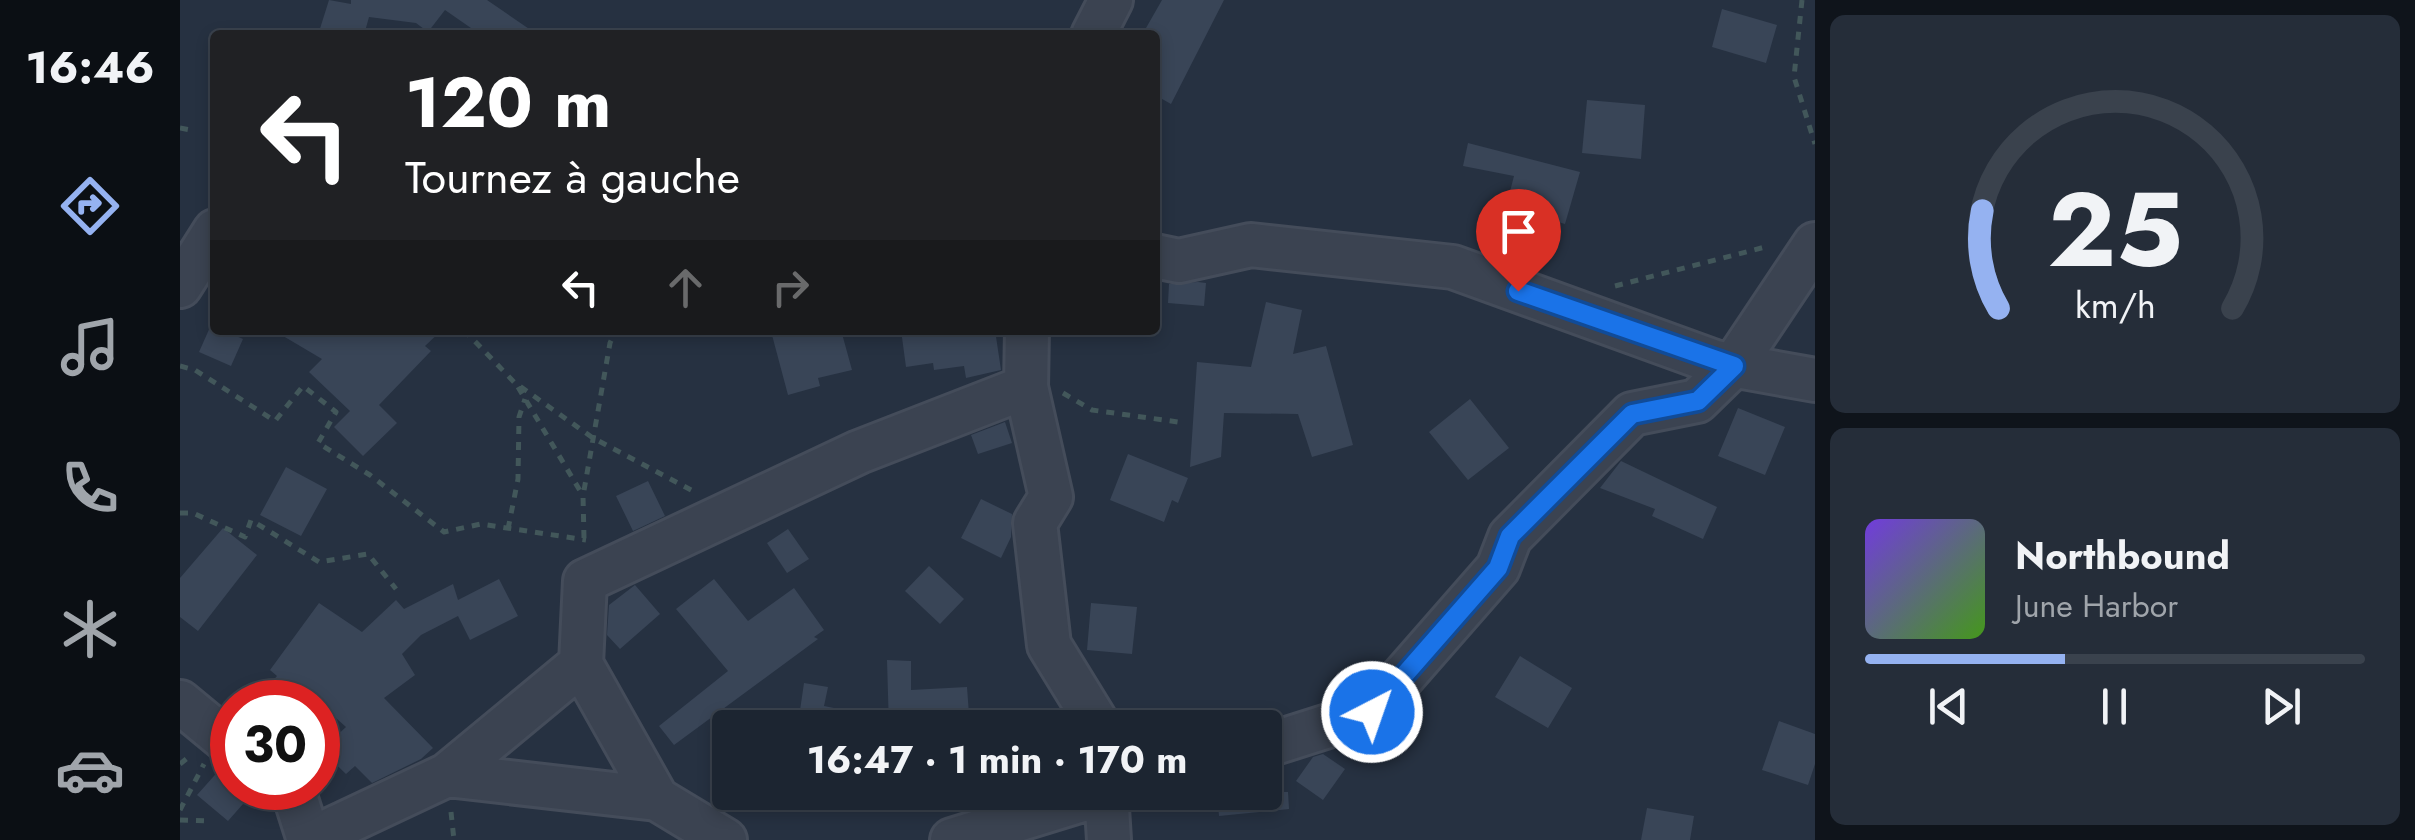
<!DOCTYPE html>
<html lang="fr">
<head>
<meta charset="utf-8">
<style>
	:root { --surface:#1c2531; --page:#252d39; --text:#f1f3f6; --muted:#a0a5ab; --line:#3a424d; --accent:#95b2f1 }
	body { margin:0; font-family:Jost,sans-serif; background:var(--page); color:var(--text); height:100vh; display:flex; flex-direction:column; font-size:38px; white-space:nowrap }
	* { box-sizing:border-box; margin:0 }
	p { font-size:32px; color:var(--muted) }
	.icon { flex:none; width:55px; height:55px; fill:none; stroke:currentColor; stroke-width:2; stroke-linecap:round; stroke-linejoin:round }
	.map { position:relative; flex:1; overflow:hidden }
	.panel { display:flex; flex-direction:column; gap:15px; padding:15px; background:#0f141b; width:600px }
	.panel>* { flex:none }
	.banner { position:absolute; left:30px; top:30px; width:950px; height:305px; border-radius:10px; box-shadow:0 5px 15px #0003,0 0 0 2px var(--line); background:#202124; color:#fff; overflow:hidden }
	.speed { position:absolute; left:30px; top:680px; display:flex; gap:20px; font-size:50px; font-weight:700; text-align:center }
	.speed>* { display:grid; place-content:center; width:130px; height:130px; border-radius:50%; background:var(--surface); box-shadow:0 5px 15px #0003,0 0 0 2px var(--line); line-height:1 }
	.speed .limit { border:15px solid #d22; background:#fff; color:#111 }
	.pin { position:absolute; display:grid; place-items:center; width:85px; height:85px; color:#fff; margin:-102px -42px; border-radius:50% 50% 50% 0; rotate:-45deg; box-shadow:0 0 10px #0007 }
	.pin .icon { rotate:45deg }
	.me { position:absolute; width:110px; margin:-55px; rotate:41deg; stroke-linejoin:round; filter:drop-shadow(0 0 8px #0008) }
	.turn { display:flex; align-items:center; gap:35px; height:210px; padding:0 30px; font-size:45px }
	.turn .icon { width:130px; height:130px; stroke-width:2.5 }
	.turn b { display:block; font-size:70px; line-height:85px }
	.lanes { display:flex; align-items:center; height:95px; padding:0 30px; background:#0003; justify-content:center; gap:50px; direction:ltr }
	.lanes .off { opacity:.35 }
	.panel .widget { flex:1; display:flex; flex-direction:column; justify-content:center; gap:15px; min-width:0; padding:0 35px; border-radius:15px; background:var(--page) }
	.panel .dial { align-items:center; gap:0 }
	.dial svg { height:260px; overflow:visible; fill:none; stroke:var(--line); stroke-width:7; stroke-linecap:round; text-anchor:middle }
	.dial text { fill:var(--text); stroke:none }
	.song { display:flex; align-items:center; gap:30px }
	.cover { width:120px; height:120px; border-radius:15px; background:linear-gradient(135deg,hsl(260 70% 55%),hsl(100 70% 35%)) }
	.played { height:10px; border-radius:5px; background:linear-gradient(90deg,var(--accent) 40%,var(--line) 40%) }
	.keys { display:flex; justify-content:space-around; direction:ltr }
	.trip { position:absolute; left:532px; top:710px; width:570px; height:100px; border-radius:10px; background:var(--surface); box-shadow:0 5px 15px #0003,0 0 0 2px var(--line); font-weight:700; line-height:100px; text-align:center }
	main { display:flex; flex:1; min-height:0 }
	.tabs { display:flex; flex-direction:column; width:180px; justify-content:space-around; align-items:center; background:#0b0f14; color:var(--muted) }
	.tabs .icon { width:70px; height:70px }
	.tabs .on { color:var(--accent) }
	.tabs b { font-size:45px; color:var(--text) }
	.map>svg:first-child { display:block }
</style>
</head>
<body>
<main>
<nav class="tabs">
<b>16:46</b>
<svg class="icon on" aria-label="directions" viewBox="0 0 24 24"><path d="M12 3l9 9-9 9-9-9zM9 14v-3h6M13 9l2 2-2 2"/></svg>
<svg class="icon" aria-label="music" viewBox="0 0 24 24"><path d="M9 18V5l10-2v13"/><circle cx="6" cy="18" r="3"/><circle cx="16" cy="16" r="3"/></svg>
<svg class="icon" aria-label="phone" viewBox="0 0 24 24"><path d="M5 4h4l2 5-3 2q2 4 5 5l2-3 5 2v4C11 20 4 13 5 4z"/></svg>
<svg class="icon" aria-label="climate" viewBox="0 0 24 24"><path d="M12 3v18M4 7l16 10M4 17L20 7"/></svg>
<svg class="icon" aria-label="car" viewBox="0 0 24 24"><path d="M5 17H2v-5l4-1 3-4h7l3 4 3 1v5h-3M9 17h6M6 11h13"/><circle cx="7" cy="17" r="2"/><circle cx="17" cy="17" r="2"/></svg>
</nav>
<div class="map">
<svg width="1635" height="840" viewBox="0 0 1635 840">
	<rect width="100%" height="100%" fill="#263141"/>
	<path fill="#394557" d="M149 0 171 4V0H307L358 35H301L265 10 248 32 236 23 189 17 184 35H138Z
		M982 0H1044L991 104 975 95V35H962Z
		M1542 9 1597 25 1586 63 1532 47Z
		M1407 100 1465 105 1461 159 1402 153Z
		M1288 143 1400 172 1385 224 1326 207 1334 176 1283 166Z
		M1018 282 1026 283 1024 306 988 303 989 284Z
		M1086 302 1122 310 1113 354 1146 346 1173 445 1132 457 1118 414 1044 413 1041 457 1010 467 1017 362 1071 367Z
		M31 325 63 339 51 366 19 352Z
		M93 330H262L245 346 251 351 199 405 217 423 183 456 154 427 170 411 129 372 142 359Z
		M610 330H661L672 370 638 378 640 386 608 395 592 335Z
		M721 330H815L821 370 786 378 784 366 754 370 753 363 726 367Z
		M1290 399 1329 448 1288 480 1249 432Z
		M1558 408 1605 427 1585 475 1538 456Z
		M825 422 832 443 798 454 791 435Z
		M948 454 1008 478 998 503 992 500 984 522 930 500Z
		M1441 461 1537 507 1523 539 1472 516 1475 509 1420 488Z
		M106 467 147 489 121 536 80 515Z
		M468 481 485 516 453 531 436 496Z
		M801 499 832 514 831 537 821 558 781 538Z
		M43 528 77 555 18 631 0 617V578Z
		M608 529 629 559 607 573 587 543Z
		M749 566 784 599 760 624 725 591Z
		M319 579 338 616 290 640 278 616 241 635 222 654 235 675 204 698 253 748 241 759 192 783 175 766 166 774 141 750 166 727 138 702H74L97 676 90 670 139 603 182 632 216 600 224 609 273 584 278 600Z
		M534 579 568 621 614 588 644 630 634 637 638 639 494 745 479 726 548 671 496 609Z
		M455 585 480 614 440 649 427 635 429 605Z
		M911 603 957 607 952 654 907 650Z
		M1340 656 1392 688 1368 728 1315 697Z
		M707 660 731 661V690L787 687 790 728H709Z
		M624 683 648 687 644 706 694 716 692 728 618 724Z
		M1599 721 1635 734V764L1628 785 1582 770Z
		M1143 754 1165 769 1143 800 1116 781 1133 757Z
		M42 767 52 769V788H77L48 821 17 795Z
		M1037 792H1108L1109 809 1039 816Z
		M1467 808 1514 816 1510 840H1461Z"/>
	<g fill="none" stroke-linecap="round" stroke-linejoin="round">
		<defs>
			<path id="minor" d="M913 35 931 0
				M975 256 999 261 1071 245 1273 267 1535 362 1635 380
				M0 286 35 231
				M847 330 846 387 871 497 855 523 869 645 920 728
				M401 664 477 799
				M0 702 52 745
				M1085 746 1192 712 1318 568 1330 537 1452 414 1517 401 1554 365 1635 244
				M267 775 477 799 545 840
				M105 788 115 796 129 840 267 775 401 664 405 581 679 452 846 387
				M926 792 929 840
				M772 840 928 792"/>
		</defs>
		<use href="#minor" stroke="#444c5a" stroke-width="48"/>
		<path stroke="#42575a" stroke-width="5" stroke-dasharray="8 8" stroke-linecap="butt" d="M1622 0 1614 77 1635 144
			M0 128 11 130
			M1435 286 1589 246
			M284 330 334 382 413 438 515 492
			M0 366 15 370 95 421 123 386 156 412 138 443 190 475 264 532 301 524 406 540
			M338 387 402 494
			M883 393 912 410 998 422
			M0 513H13L65 537 71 520 139 562 188 554 216 589
			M328 529 338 479 339 417 345 399
			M404 538 403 496 430 343 436 330
			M0 764 10 756
			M0 810 24 764
			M271 812 274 840
			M0 820 30 821"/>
		<use href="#minor" stroke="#3b4351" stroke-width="42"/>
	</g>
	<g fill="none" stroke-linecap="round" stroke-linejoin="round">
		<defs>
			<path id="route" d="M1192 712 1318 568 1330 536 1452 414 1518 401 1554 366 1338 291"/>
		</defs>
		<use href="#route" stroke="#114b97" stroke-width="25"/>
		<use href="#route" stroke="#1a73e8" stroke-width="18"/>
	</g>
</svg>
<div class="speed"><div class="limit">30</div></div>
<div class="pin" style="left:1338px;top:291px;background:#d93025"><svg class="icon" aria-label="arrive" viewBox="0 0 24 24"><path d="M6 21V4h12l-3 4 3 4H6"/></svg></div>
<svg class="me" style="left:1192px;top:712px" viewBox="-20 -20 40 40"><circle r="17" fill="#1a73e8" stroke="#fff" stroke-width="3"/><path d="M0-11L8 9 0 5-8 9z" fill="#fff"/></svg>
<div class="trip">16:47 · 1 min · 170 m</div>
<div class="banner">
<div class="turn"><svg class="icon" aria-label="left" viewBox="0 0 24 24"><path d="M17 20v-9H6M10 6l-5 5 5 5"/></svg><div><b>120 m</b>Tournez à gauche</div></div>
<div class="lanes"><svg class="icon" aria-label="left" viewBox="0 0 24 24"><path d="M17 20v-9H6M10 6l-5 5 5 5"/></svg><svg class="icon off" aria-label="ahead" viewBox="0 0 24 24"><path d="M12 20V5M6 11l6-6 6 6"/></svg><svg class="icon off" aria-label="right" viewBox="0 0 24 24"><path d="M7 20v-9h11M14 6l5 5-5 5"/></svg></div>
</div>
</div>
<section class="panel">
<div class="widget dial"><svg viewBox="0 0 100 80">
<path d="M14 69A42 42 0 1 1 86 69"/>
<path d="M14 69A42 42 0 0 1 9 39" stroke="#95b2f1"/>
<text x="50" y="56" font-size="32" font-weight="700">25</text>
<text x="50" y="72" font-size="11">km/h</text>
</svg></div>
<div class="widget">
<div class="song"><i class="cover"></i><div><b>Northbound</b><p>June Harbor</p></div></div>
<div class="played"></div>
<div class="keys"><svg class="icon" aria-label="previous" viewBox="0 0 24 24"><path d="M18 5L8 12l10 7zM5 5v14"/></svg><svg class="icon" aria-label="pause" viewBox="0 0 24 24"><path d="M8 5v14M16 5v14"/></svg><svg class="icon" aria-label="next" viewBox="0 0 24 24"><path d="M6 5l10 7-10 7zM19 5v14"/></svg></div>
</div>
</section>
</main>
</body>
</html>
